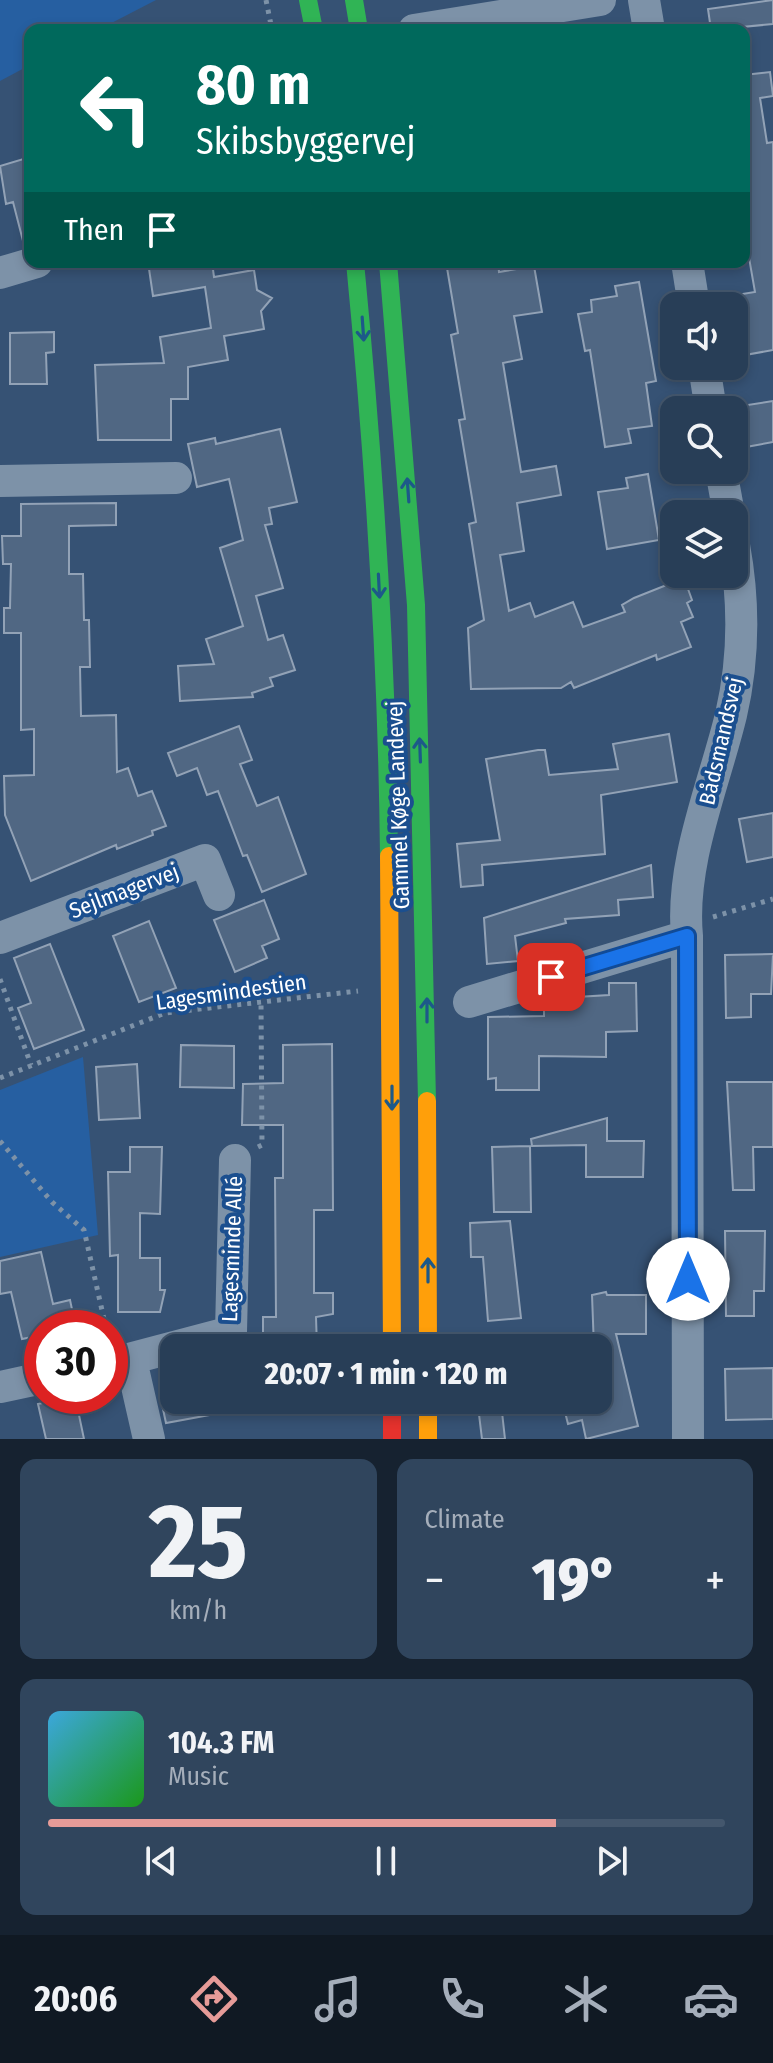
<!DOCTYPE html>
<html lang="en">
<head>
<meta charset="utf-8">
<style>
	:root { --surface:#283e57; --page:#30455d; --text:#f1f3f6; --muted:#a5aeba; --line:#44576d; --accent:#e69b98 }
	body { margin:0; font-family:"Fira Sans Condensed",sans-serif; background:var(--page); color:var(--text); height:100vh; display:flex; flex-direction:column; font-size:30px; white-space:nowrap }
	* { box-sizing:border-box; margin:0 }
	p { font-size:26px; color:var(--muted) }
	.icon { flex:none; width:44px; height:44px; fill:none; stroke:currentColor; stroke-width:2; stroke-linecap:round; stroke-linejoin:round }
	.map { position:relative; height:1439px; overflow:hidden }
	.panel { display:flex; flex-direction:column; gap:20px; padding:20px; background:#162230; flex:1 }
	.panel>* { flex:none }
	.hud { position:absolute; left:24px; top:24px; width:726px; height:244px; border-radius:16px; box-shadow:0 4px 12px #0003,0 0 0 2px var(--line); background:#00695c; color:#fff; overflow:hidden }
	.fabs { position:absolute; left:660px; top:292px; display:grid; gap:16px }
	.fabs a { display:grid; place-items:center; width:88px; height:88px; border-radius:16px; background:var(--surface); box-shadow:0 4px 12px #0003,0 0 0 2px var(--line); font-size:40px }
	.speed { position:absolute; left:24px; top:1310px; display:flex; gap:16px; font-size:40px; font-weight:700; text-align:center }
	.speed>* { display:grid; place-content:center; width:104px; height:104px; border-radius:50%; background:var(--surface); box-shadow:0 4px 12px #0003,0 0 0 2px var(--line); line-height:1 }
	.speed .limit { border:12px solid #d22; background:#fff; color:#111 }
	.pin { position:absolute; display:grid; place-items:center; width:68px; height:68px; color:#fff; margin:-34px; border-radius:16px; box-shadow:0 4px 12px #0006 }
	.me { position:absolute; width:88px; margin:-44px; rotate:0deg; stroke-linejoin:round; filter:drop-shadow(0 0 6px #0008) }
	.turn { display:flex; align-items:center; gap:28px; height:168px; padding:0 40px; font-size:36px }
	.turn .icon { width:104px; height:104px; stroke-width:2.5 }
	.turn b { display:block; font-size:56px; line-height:68px }
	.then { display:flex; align-items:center; height:76px; padding:0 40px; background:#0003; gap:16px; font-size:30px }
	.big { font-size:60px; font-weight:800; line-height:1.1 }
	.panel .widget { flex:1; display:flex; flex-direction:column; justify-content:center; gap:12px; min-width:0; padding:0 28px; border-radius:16px; background:var(--page) }
	.panel .dial { align-items:center; gap:0 }
	.dial b { font-size:104px; line-height:1 }
	.song { display:flex; align-items:center; gap:24px }
	.cover { width:96px; height:96px; border-radius:12px; background:linear-gradient(135deg,hsl(200 70% 55%),hsl(120 70% 35%)) }
	.played { height:8px; border-radius:4px; background:linear-gradient(90deg,var(--accent) 75%,var(--line) 75%) }
	.keys { display:flex; justify-content:space-around; direction:ltr }
	.heat { display:flex; justify-content:space-between; align-items:center; font-size:44px; direction:ltr }
	.panel .tiles { flex:1; display:grid; gap:20px; grid-template-columns:1fr 1fr }
	.widget:last-child { grid-column:span 2 }
	.trip { position:absolute; left:160px; top:1334px; width:452px; height:80px; border-radius:16px; background:var(--surface); box-shadow:0 4px 12px #0003,0 0 0 2px var(--line); font-weight:800; line-height:80px; text-align:center }
	.menu { display:flex; height:128px; justify-content:space-around; align-items:center; background:#101923; color:var(--muted) }
	.menu .icon { width:56px; height:56px }
	.menu .selected { color:var(--accent) }
	.menu b { font-size:36px; color:var(--text) }
	.map>svg:first-child { display:block }
</style>
</head>
<body>
<div class="map">
<svg width="773" height="1439" viewBox="0 0 773 1439">
	<rect width="100%" height="100%" fill="#365274"/>
	<path fill="#265fa1" d="M0 0H156L98 30H30V65L0 81Z
		M83 1057 98 1235 0 1257V1090Z"/>
	<path fill="#506783" stroke="#92a2b6" stroke-width="2" d="M773 0V24L711 30 708 9Z
		M770 72 773 96 760 98 767 143 773 142V350L734 357V332L742 331 736 295 755 292 744 229V75Z
		M30 157V240L23 241 13 202 6 204 0 166Z
		M148 262H212L214 277 254 270 257 290 272 298 261 311 264 329 224 336 228 360 188 367V399H171V440H98L95 365 164 363 160 337 211 328 205 287 153 296Z
		M446 262H498L499 272 534 266 542 312 514 316 522 359 503 363 521 472 556 466 561 495 517 503 524 551 500 555 509 611 530 603 535 617 573 602 583 627 625 612 622 605 634 598 684 578 692 600 687 603 693 617 681 622 691 647 657 660 656 655 574 688 571 682 561 688 471 689 468 628 484 620 469 524 476 522 459 420 465 419 451 335 458 333Z
		M639 282 656 381 646 383 652 426 628 429 631 443 605 447 590 350 585 351 578 314 592 312 591 300 617 296 615 286Z
		M54 332V352L46 353 47 384H10V333Z
		M773 401V442L746 447 741 406Z
		M280 429 297 502 269 508 272 524 265 525 283 588 256 596 268 640 283 635 295 670 270 678 273 686 252 693 253 697 180 701 178 666 214 664 206 639 243 626 220 548 243 540 229 479 197 487 188 444 215 438 216 444Z
		M648 474 659 540 607 549 598 492 628 488 626 478Z
		M116 503V525L69 526V574H83L84 620H89L90 667H80L81 716 116 715 117 772 128 768 138 796 152 791 166 826 152 831 153 835 117 849 116 845 31 881 5 815 4 776 34 775V729L21 730V633H4V608H10L11 564H3L2 536H21V504Z
		M239 726 252 760 240 764 257 806 278 797 306 874 262 892 247 855 243 856 218 791 207 795 197 768 177 776 168 753Z
		M669 734 677 782 601 795 605 854 482 865 483 885 461 887 457 844 500 840 486 759 538 750H545L549 775 618 769 613 744Z
		M773 813V857L747 862 739 819Z
		M651 865 653 897 618 900 619 915 565 919 566 923 515 936 518 961 487 964 484 918Z
		M264 900 279 939 262 946 267 958 235 972 214 920Z
		M149 921 176 988 139 1002 113 936Z
		M50 944 84 1030 34 1049 18 1008 31 1003 14 958Z
		M773 954 771 994H751V1017L726 1018 725 955Z
		M609 983H636L637 1031 606 1032V1057L539 1056V1090H496V1078L488 1079V1017L544 1016V999L609 995Z
		M332 1044 333 1210H314V1293H333V1314L316 1317 317 1348H263V1317H276L275 1178H283V1125H242L243 1084 283 1083V1045Z
		M181 1045 234 1046V1088L180 1087Z
		M137 1064 140 1118 99 1120 96 1067Z
		M727 1082H773V1147H753L754 1190H733Z
		M607 1118V1141H644L643 1177H586V1145L532 1146 531 1139Z
		M530 1146 531 1212H494L492 1147Z
		M130 1147H162L160 1214 140 1213V1258H160V1290H165L160 1312H118V1255L110 1256 108 1172H130Z
		M510 1221 521 1318 488 1321 483 1257H471L470 1223Z
		M725 1231H765L764 1291H754V1316H726Z
		M41 1252 53 1304 70 1300 76 1328H42V1335L22 1339 11 1292 0 1294V1261Z
		M606 1292 607 1295H646V1334H616L638 1426 586 1439 582 1420 568 1424 562 1400H598V1348H594L592 1295Z
		M773 1368V1419L726 1420 725 1369Z
		M75 1396 84 1439H46L38 1404Z
		M161 1400H236L237 1410 166 1423Z
		M501 1403 505 1439H482L478 1406Z"/>
	<g fill="none" stroke-linecap="round" stroke-linejoin="round">
		<path stroke="#7d92a8" stroke-width="5" stroke-dasharray="4 6" stroke-linecap="butt" d="M266 0 272 30
			M713 917 773 899
			M0 979 31 1065
			M0 1078 165 1013 358 991
			M0 1141 52 1202 84 1230 106 1328
			M258 1147 262 1145 261 1002"/>
		<path stroke="#7d92a8" stroke-width="32" d="M644 0 649 30
			M414 30 600 0
			M687 262 694 306
			M0 273 37 262
			M704 366 711 410
			M721 470 729 514
			M0 481 176 478
			M687 936C680 863 714 785 731 715 744 659 744 600 734 545
			M0 938 205 860 219 895
			M469 1002 687 936 688 1439
			M131 1360 149 1439
			M110 1364 231 1332 235 1160
			M0 1387 42 1378"/>
		<path stroke="#30b455" stroke-width="18" d="M308 0 314 30
			M354 0 359 30
			M355 262C374 459 387 658 389 856
			M388 262 416 605 427 1101"/>
		<path stroke="#ff9f0a" stroke-width="18" d="M389 856 392 1348
			M427 1101 428 1348
			M428 1400V1439"/>
		<path stroke="#e5322d" stroke-width="18" d="M392 1400V1439"/>
	</g>
	<defs><path id="oneway-shaft" d="M-6 0H5M1.5-3L5.5 0L1.5 3" fill="none" stroke-width="1.6" stroke-linecap="round" stroke-linejoin="round" transform="scale(2)"/></defs>
	<g stroke="#1d5989">
		<use href="#oneway-shaft" transform="translate(363 329) rotate(86)"/>
		<use href="#oneway-shaft" transform="translate(408 490) rotate(-94)"/>
		<use href="#oneway-shaft" transform="translate(379 586) rotate(87)"/>
		<use href="#oneway-shaft" transform="translate(420 750) rotate(-92)"/>
		<use href="#oneway-shaft" transform="translate(427 1010) rotate(-90)"/>
		<use href="#oneway-shaft" transform="translate(392 1098) rotate(90)"/>
		<use href="#oneway-shaft" transform="translate(428 1270) rotate(-90)"/>
	</g>
	<g fill="none" stroke-linecap="round" stroke-linejoin="round">
		<defs>
			<path id="route" d="M551 977 687 936 688 1279"/>
		</defs>
		<use href="#route" stroke="#114b97" stroke-width="20"/>
		<use href="#route" stroke="#1a73e8" stroke-width="14"/>
	</g>
	<g text-anchor="middle" dominant-baseline="central" stroke-width="8" stroke-linejoin="round" paint-order="stroke">
		<g font-size="22" fill="#fff" stroke="#1b4f8f">
			<text transform="translate(721 741) rotate(-77)">Bådsmandsvej</text>
			<text transform="translate(398 805) rotate(-92)">Gammel Køge Landevej</text>
			<text transform="translate(124 891) rotate(-21)">Sejlmagervej</text>
			<text transform="translate(231 992) rotate(-8)">Lagesmindestien</text>
			<text transform="translate(232 1249) rotate(-88)">Lagesminde Allé</text>
		</g>
	</g>
</svg>
<div class="fabs">
<a><svg class="icon" aria-label="sound" viewBox="0 0 24 24"><path d="M4 9h4l5-4v14l-5-4H4zM17 9q2 3 0 6"/></svg></a>
<a><svg class="icon" aria-label="search" viewBox="0 0 24 24"><circle cx="10" cy="10" r="6"/><path d="M15 15l6 6"/></svg></a>
<a><svg class="icon" aria-label="layers" viewBox="0 0 24 24"><path d="M12 4l9 5-9 5-9-5zM3 14l9 5 9-5"/></svg></a>
</div>
<div class="speed"><div class="limit">30</div></div>
<div class="pin" style="left:551px;top:977px;background:#d93025"><svg class="icon" aria-label="arrive" viewBox="0 0 24 24"><path d="M6 21V4h12l-3 4 3 4H6"/></svg></div>
<svg class="me" style="left:688px;top:1279px" viewBox="-20 -20 40 40"><circle r="19" fill="#fff"/><path d="M0-13L10 11 0 6-10 11z" fill="#1a73e8"/></svg>
<div class="trip">20:07 · 1 min · 120 m</div>
<div class="hud">
<div class="turn"><svg class="icon" aria-label="left" viewBox="0 0 24 24"><path d="M17 20v-9H6M10 6l-5 5 5 5"/></svg><div><b>80 m</b>Skibsbyggervej</div></div>
<div class="then">Then<svg class="icon" aria-label="arrive" viewBox="0 0 24 24"><path d="M6 21V4h12l-3 4 3 4H6"/></svg></div>
</div>
</div>
<section class="panel">
<div class="tiles">
<div class="widget dial"><b>25</b><p>km/h</p></div>
<div class="widget"><p>Climate</p>
<div class="heat"><a>−</a><b class="big">19°</b><a>+</a></div>
</div>
<div class="widget">
<div class="song"><i class="cover"></i><div><b>104.3 FM</b><p>Music</p></div></div>
<div class="played"></div>
<div class="keys"><svg class="icon" aria-label="previous" viewBox="0 0 24 24"><path d="M18 5L8 12l10 7zM5 5v14"/></svg><svg class="icon" aria-label="pause" viewBox="0 0 24 24"><path d="M8 5v14M16 5v14"/></svg><svg class="icon" aria-label="next" viewBox="0 0 24 24"><path d="M6 5l10 7-10 7zM19 5v14"/></svg></div>
</div>
</div>
</section>
<nav class="menu">
<b>20:06</b>
<svg class="icon selected" aria-label="directions" viewBox="0 0 24 24"><path d="M12 3l9 9-9 9-9-9zM9 14v-3h6M13 9l2 2-2 2"/></svg>
<svg class="icon" aria-label="music" viewBox="0 0 24 24"><path d="M9 18V5l10-2v13"/><circle cx="6" cy="18" r="3"/><circle cx="16" cy="16" r="3"/></svg>
<svg class="icon" aria-label="phone" viewBox="0 0 24 24"><path d="M5 4h4l2 5-3 2q2 4 5 5l2-3 5 2v4C11 20 4 13 5 4z"/></svg>
<svg class="icon" aria-label="climate" viewBox="0 0 24 24"><path d="M12 3v18M4 7l16 10M4 17L20 7"/></svg>
<svg class="icon" aria-label="car" viewBox="0 0 24 24"><path d="M5 17H2v-5l4-1 3-4h7l3 4 3 1v5h-3M9 17h6M6 11h13"/><circle cx="7" cy="17" r="2"/><circle cx="17" cy="17" r="2"/></svg>
</nav>
</body>
</html>
